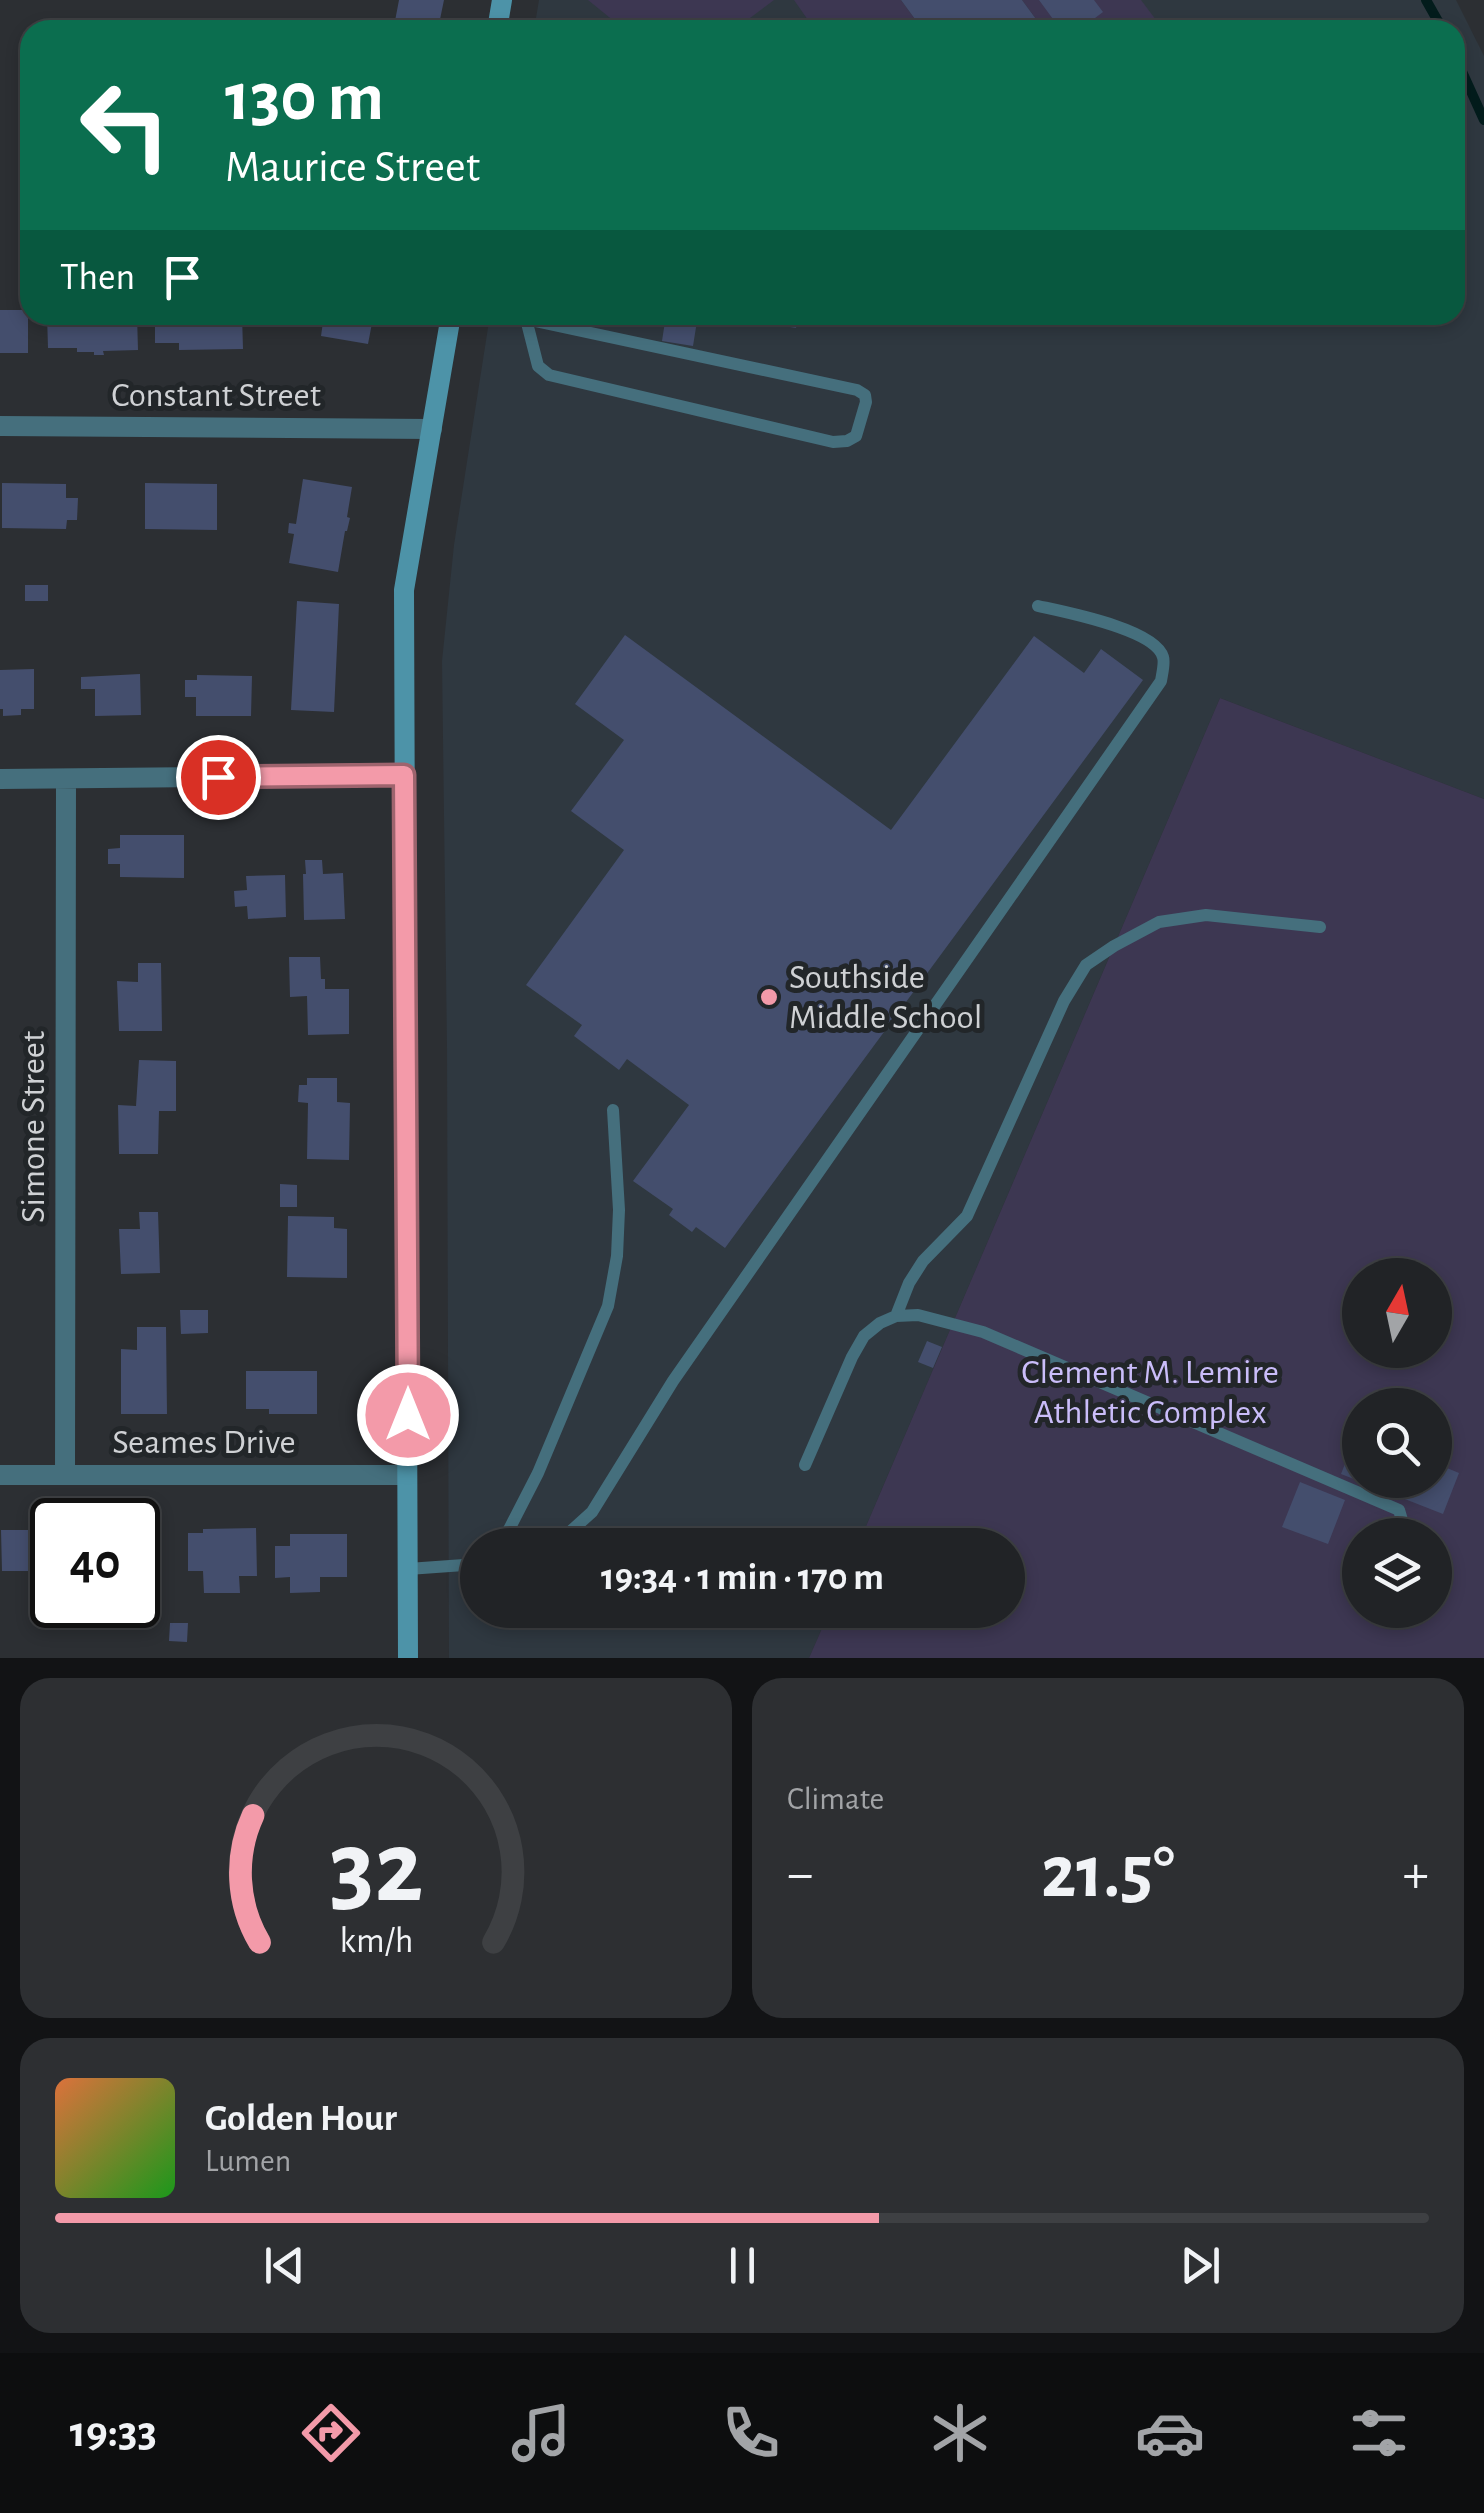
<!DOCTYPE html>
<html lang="en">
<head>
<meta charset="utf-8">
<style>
	:root { --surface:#212326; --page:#2d2f32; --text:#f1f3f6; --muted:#a2a4a7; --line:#3e4043; --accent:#f39aa9 }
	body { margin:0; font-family:"Alegreya Sans",sans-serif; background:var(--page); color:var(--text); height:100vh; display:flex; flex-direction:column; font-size:38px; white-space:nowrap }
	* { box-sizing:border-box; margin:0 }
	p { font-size:32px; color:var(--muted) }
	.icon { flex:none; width:55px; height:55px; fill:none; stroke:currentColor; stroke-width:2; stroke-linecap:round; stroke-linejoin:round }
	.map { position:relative; height:1658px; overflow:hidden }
	.sheet { display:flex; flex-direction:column; gap:20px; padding:20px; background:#121315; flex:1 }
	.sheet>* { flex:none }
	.guide { position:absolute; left:20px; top:20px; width:1445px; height:305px; border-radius:30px; box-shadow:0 5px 15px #0003,0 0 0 2px var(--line); background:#0b6e4f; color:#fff; overflow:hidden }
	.needle { width:65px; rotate:9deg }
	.tools { position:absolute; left:1342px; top:1258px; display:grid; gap:20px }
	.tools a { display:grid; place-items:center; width:110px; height:110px; border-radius:50%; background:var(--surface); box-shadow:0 5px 15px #0003,0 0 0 2px var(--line); font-size:50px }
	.speed { position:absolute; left:30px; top:1498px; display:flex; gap:20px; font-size:50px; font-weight:700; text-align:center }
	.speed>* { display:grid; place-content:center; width:130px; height:130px; border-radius:50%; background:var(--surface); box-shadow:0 5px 15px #0003,0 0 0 2px var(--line); line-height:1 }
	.speed .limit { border:5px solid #111; border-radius:15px; background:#fff; color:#111 }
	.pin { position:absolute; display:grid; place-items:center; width:85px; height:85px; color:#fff; margin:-42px; border:5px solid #fff; border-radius:50%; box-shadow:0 2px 10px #0007 }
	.me { position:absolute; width:110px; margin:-55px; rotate:0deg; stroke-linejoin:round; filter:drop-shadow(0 0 8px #0008) }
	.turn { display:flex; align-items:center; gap:35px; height:210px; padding:0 40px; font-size:45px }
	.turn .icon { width:130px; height:130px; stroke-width:2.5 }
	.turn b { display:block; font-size:70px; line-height:85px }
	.then { display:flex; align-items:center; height:95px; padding:0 40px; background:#0003; gap:20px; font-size:38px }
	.big { font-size:75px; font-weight:700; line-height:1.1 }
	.sheet .card { flex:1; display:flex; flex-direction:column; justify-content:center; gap:15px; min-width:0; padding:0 35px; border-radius:30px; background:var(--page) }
	.sheet .dial { align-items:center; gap:0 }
	.dial svg { height:260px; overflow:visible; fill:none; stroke:var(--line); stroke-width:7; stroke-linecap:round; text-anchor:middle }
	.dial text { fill:var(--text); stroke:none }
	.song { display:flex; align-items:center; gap:30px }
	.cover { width:120px; height:120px; border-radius:15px; background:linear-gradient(135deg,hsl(20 70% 55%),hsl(120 70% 35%)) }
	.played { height:10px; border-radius:5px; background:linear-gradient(90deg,var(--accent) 60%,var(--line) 60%) }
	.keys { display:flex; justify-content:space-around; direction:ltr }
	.heat { display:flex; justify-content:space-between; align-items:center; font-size:55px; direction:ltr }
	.sheet .tiles { flex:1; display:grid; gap:20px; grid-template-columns:1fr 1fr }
	.card:last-child { grid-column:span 2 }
	.trip { position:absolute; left:460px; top:1528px; width:565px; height:100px; border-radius:50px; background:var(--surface); box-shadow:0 5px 15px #0003,0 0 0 2px var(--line); font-weight:700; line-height:100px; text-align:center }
	.dock { display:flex; height:160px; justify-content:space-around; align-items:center; background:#0d0e0f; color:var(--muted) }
	.dock .icon { width:70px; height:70px }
	.dock .on { color:var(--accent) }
	.dock b { font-size:45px; color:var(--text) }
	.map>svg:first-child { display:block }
</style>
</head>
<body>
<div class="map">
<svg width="1484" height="1658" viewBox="0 0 1484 1658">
	<rect width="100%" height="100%" fill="#2c2f33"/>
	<path fill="#2f3840" d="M539 0H1456L1484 56V799L1220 698 858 1545H478V1610H830L809 1658H449L447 1047 442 661 454 545 490 315H1455V30H534Z"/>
	<path fill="#3d3752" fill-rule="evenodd" d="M588 0H774L734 30H625Z
		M794 0H901L923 30H815Z
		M1022 0H1141L1159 24 1158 30H1044Z
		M1220 698 1484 799V1658H809L830 1610H1008V1545H858ZM1360 1275H1435V1350H1360ZM1360 1405H1435V1480H1360ZM1360 1535H1435V1610H1360Z"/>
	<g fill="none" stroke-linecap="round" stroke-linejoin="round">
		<path stroke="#031c1c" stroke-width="10" d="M1426 0 1443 30
			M1455 56 1484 120"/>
	</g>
	<path fill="#444e6d" d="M399 0H444L438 29 395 21Z
		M901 0H1022L1044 30H923Z
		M1039 0H1094L1103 12 1079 30H1061Z
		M0 310H28V353H0Z
		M47 315H137L138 350 103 351 104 355H94V352H77V348H48Z
		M155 315H242L243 349 179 350V343H155Z
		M324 315H390L388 321 373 318 368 344 321 336Z
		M666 315H698L693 346 662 341Z
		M728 315H799L796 328 728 317Z
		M303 479 352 487 347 517 350 518 347 531H345L338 572 289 563 294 534 288 533 289 523 296 524Z
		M2 483 66 484V498H78L77 520H67L66 529 2 528Z
		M145 483 217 484V530L145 529Z
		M25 585H48V601H25Z
		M297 601 339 604 334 712 291 710Z
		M625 635 891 830 1034 636 1084 673 1101 649 1143 680 725 1248 696 1227 692 1232 669 1215 673 1209 633 1181 689 1105 627 1059 619 1070 574 1036 582 1025 526 985 624 850 571 811 624 740 575 704Z
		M34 669V709H21V715L3 716V709H0V670Z
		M140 674 141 715 95 716V689H81V677Z
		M197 675 252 676 251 716H196V697H185V680H197Z
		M120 835H184V878L120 877V864H108V849L120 848Z
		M305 860H322L323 874 343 873 345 919 304 920 303 874H306Z
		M285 875 286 917 248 919 247 906 235 907 234 891 247 890 246 876Z
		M289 957H320L321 979H325V989H349V1034L308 1035 307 996 290 997Z
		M138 963H161L162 1031H119L117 981 138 982Z
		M139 1060 176 1061V1111H159L158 1154H119L118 1105 136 1106Z
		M307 1078H337V1102L350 1103 349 1160 307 1159 308 1103 298 1102 299 1085H307Z
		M280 1184 297 1185V1207H280Z
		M139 1212H158L160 1273 121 1274 119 1229H140Z
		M288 1216 334 1217V1228L347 1229V1278L287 1277Z
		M180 1310H208V1333L181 1334Z
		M137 1327H166L167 1414H121V1349L137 1350Z
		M927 1341 942 1347 933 1368 918 1362Z
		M246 1371H317V1414H269V1409H246Z
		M1357 1433 1360 1434V1480H1435V1463L1459 1473 1443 1514 1341 1474Z
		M1300 1482 1345 1500 1328 1544 1282 1527Z
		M256 1528 257 1576H239L240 1593H204L203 1571H188V1533H203V1529Z
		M1 1530H32V1533H46L47 1571H2Z
		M138 1531H151V1570H138Z
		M290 1534H347V1577H320V1592L290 1593V1577L275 1578V1546H290Z
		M170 1623H188L187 1642 169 1641Z"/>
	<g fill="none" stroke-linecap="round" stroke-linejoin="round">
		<path stroke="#456f7d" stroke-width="12" d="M507 315 857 390 865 395 866 402 856 436 847 441 833 442 549 375 538 366 526 319
			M896 1316 909 1283 923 1261 967 1216 1064 1001 1086 965 1114 946 1159 922 1206 915 1320 927
			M805 1465 852 1357 864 1336 880 1323 896 1316 918 1315 983 1332 1399 1510 1404 1527 1403 1535
			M501 1545 538 1473 608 1306 617 1256 619 1210 613 1110
			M547 1545 561 1540 592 1512 673 1381 1161 681C1162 674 1165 663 1163 657 1155 629 1065 612 1038 606
			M408 1569 478 1564"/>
		<path stroke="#456f7d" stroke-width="20" d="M0 426 432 429
			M0 779 404 775
			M0 1475H407
			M65 1475 66 779"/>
		<path stroke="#4d93a8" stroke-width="20" d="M497 30 502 0
			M408 1658 404 590 451 315"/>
	</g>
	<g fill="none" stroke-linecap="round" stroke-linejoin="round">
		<defs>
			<path id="route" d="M218 777 404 775 408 1415"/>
		</defs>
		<use href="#route" stroke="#9e646e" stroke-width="25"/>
		<use href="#route" stroke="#f39aa9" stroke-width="18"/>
	</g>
	<circle fill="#f39aa9" stroke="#222629" stroke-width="4" cx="769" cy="997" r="10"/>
	<g text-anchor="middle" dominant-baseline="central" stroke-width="10" stroke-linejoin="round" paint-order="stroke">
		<g font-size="35" fill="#cfd1d4" stroke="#222629">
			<text x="216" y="395">Constant Street</text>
			<text transform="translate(33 1127) rotate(-90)">Simone Street</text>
			<text x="204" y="1442">Seames Drive</text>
		</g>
		<g font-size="35" fill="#cfd1d4" stroke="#222629" text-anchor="start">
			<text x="789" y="977">Southside<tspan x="789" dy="40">Middle School</tspan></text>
		</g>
		<g font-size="35" fill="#cabdf9" stroke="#222629">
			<text x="1150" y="1372">Clement M. Lemire<tspan x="1150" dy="40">Athletic Complex</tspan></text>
		</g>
	</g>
</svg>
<div class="tools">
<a><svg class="needle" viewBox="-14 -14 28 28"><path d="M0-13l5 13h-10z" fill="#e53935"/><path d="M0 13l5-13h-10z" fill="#a2a4a7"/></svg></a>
<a><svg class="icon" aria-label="search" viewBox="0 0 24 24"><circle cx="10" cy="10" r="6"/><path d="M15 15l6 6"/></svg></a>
<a><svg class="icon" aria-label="layers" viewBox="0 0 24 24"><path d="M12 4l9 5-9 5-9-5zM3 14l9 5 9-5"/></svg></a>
</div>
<div class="speed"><div class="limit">40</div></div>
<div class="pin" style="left:218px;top:777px;background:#d93025"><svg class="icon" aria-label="arrive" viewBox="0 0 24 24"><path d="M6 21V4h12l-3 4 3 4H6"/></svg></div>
<svg class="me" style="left:408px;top:1415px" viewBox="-20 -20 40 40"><circle r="17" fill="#f39aa9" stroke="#fff" stroke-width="3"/><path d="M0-11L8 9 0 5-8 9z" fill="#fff"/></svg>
<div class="trip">19:34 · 1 min · 170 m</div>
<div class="guide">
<div class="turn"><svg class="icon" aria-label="left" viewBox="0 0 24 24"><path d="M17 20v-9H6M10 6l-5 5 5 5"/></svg><div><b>130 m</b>Maurice Street</div></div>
<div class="then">Then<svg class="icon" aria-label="arrive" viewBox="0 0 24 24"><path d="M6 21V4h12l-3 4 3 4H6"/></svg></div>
</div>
</div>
<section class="sheet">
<div class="tiles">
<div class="card dial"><svg viewBox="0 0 100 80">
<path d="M14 69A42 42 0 1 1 86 69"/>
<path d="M14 69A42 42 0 0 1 12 30" stroke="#f39aa9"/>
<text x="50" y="56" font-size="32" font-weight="700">32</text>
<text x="50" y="72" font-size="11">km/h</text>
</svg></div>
<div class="card"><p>Climate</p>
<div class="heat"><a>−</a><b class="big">21.5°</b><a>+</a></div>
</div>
<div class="card">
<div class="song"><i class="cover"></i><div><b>Golden Hour</b><p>Lumen</p></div></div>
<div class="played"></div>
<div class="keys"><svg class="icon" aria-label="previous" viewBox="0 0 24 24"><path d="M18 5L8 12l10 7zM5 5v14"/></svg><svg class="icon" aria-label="pause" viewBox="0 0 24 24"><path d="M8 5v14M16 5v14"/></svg><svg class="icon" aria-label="next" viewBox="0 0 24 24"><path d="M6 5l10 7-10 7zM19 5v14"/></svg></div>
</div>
</div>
</section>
<nav class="dock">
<b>19:33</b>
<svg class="icon on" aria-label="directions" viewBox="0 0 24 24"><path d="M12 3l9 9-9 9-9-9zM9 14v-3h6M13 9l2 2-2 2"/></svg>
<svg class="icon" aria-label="music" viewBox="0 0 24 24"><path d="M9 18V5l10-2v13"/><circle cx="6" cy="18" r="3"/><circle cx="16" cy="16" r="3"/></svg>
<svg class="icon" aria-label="phone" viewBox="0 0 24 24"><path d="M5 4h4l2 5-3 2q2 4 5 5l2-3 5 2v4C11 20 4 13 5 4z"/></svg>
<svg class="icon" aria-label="climate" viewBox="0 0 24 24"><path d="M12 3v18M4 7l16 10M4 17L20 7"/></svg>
<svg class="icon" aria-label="car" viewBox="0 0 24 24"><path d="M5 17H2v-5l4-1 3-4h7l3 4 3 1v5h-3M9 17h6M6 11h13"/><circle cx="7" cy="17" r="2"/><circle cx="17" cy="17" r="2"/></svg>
<svg class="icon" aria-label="filters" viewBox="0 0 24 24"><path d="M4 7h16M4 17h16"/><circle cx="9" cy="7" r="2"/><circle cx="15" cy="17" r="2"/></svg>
</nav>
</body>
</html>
